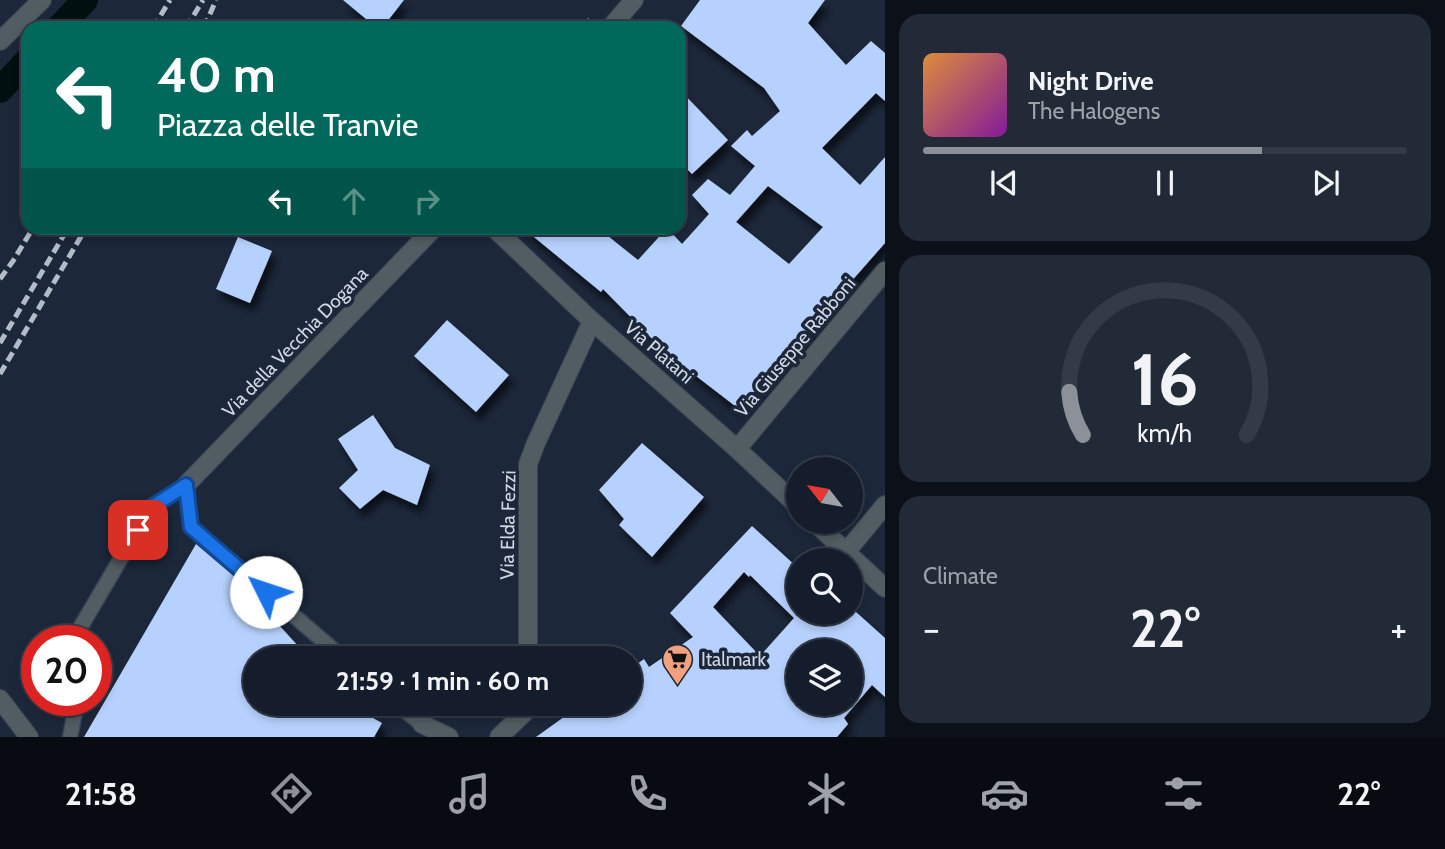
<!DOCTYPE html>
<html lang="en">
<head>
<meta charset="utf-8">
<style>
	:root { --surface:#151d2c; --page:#222a38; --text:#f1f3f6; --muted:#9da2a9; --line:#343b48; --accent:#8c9099 }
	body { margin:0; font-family:Cabin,sans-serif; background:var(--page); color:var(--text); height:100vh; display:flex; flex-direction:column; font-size:26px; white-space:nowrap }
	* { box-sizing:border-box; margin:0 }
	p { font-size:23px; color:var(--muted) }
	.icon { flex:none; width:38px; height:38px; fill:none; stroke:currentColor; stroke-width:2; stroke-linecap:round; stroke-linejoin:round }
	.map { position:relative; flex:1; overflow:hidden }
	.side { display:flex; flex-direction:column; gap:14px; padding:14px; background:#0c1018; width:560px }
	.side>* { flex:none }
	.guide { position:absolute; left:21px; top:21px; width:665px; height:214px; border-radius:21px; box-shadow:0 4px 10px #0003,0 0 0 2px var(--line); background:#00695c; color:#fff; overflow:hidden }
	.needle { width:46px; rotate:301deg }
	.controls { position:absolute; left:786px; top:457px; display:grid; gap:14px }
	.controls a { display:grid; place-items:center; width:77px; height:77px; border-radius:50%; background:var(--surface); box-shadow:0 4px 10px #0003,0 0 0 2px var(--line); font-size:35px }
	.speed { position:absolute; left:21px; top:625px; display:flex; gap:14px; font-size:35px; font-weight:700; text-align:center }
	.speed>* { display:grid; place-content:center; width:91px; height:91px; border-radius:50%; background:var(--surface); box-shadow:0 4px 10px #0003,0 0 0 2px var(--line); line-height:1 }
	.speed .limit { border:10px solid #d22; background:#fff; color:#111 }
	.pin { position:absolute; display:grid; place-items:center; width:60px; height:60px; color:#fff; margin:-30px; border-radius:14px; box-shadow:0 4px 10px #0006 }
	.me { position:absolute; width:77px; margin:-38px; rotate:311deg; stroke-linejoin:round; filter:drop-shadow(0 0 5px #0008) }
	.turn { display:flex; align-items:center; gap:24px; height:147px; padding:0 21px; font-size:32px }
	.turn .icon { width:91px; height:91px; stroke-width:2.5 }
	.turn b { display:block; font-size:49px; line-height:60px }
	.lanes { display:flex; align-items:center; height:66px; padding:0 21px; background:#0003; justify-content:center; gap:35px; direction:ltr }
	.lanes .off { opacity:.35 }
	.big { font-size:52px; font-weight:800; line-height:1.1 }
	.side .widget { flex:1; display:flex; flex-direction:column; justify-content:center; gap:10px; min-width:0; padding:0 24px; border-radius:21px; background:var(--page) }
	.side .dial { align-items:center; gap:0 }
	.dial svg { height:182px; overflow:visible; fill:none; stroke:var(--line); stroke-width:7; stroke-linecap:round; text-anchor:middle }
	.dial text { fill:var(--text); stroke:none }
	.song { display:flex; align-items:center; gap:21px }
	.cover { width:84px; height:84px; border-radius:10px; background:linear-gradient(135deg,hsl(30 70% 55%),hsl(290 70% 35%)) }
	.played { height:7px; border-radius:4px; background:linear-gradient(90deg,var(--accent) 70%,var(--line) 70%) }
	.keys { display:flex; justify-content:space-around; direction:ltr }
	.heat { display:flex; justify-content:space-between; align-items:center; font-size:38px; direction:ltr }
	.trip { position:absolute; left:243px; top:646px; width:399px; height:70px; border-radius:35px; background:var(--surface); box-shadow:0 4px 10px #0003,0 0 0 2px var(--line); font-weight:800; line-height:70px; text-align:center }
	.menu { display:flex; height:112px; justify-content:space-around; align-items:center; background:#080c12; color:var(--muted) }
	.menu .icon { width:49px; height:49px }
	.menu .selected { color:var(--accent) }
	.menu b { font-size:32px; color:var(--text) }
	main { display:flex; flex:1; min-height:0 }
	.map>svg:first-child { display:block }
</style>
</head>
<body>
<main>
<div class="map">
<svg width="885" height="737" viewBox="0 0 885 737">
	<defs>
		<filter id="shadow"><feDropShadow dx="4.5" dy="8" stdDeviation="3.5" flood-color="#0009"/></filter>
	</defs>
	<rect width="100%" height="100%" fill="#1c273a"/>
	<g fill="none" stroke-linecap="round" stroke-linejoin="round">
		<path stroke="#000f0f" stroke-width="26" d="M59 28 85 0
			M0 90 28 60"/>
	</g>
	<path fill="#b6d1fd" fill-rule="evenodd" filter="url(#shadow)" d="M343 0H404L382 28H377Z
		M700 0H825L808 23 846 65 871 41 885 53V101L876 93 822 148 860 185 885 157V243L739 409 674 359 673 360 603 289 601 292 523 228H598L638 260 667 228 682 244 709 214 692 195 708 179 730 195 755 166 731 146 747 130 752 136 780 111 764 88 681 26ZM768 186 823 227 789 264 736 222Z
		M679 89 728 140 692 174 679 161Z
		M238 237 272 251 250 303 216 289Z
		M447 320 509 375 476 412 414 356Z
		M373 415 395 448 430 465 417 505 383 490 360 509 339 488 358 470 338 439Z
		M642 443 704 497 652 557 619 525 624 519 599 490Z
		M752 526 798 568V613L856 612 885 638V697L872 685 844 718 848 724 837 737H536L582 704H630V669L644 659 649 667 693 637 670 613ZM744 572 749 577 750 575 794 618 760 656 713 607ZM798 651H850V704H798Z
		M196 544 236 578 309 658H256V704H351L355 708 382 723 374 737H84Z"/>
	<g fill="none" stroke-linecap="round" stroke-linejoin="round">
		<defs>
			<path id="service" d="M73 640 151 507 186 485 191 527 343 658
				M67 700 75 712 70 737
				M396 704 422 724"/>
			<path id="minor" d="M610 28 634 0
				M494 228 592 321 737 449 798 506
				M737 449 885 271
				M186 485 434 228
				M814 522 885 588
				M846 552 885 505
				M528 658V464L536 443 592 321
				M422 724 449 737
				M499 737 526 711V704"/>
			<path id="tertiary" d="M0 41 42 0
				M0 699 29 737"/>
		</defs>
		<use href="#service" stroke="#394355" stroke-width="17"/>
		<use href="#minor" stroke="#394355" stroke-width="20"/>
		<use href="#tertiary" stroke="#394355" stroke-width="20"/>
		<path stroke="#5a6474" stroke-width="4.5" stroke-dasharray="5 5" stroke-linecap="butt" d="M582 28 590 19"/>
		<use href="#service" stroke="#515d62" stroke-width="14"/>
		<use href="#minor" stroke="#515d62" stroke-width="18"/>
		<use href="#tertiary" stroke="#515d62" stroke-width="18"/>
		<path stroke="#b2bbc8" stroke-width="5" stroke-dasharray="10 5" stroke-linecap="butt" d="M153 28 170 0
			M186 28 203 0
			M204 28 216 0
			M0 279 13 261 33 228
			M0 343 68 228
			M0 374 86 228"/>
	</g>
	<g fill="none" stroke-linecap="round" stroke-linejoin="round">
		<defs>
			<path id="route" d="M138 530 152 507 186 485 191 527 266 592"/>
		</defs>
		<use href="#route" stroke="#114b97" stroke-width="18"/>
		<use href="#route" stroke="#1a73e8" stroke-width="12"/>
	</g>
	<defs>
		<symbol id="supermarket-pin" viewBox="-11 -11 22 30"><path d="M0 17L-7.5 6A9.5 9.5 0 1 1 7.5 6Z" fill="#f2a17e" stroke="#1c273a"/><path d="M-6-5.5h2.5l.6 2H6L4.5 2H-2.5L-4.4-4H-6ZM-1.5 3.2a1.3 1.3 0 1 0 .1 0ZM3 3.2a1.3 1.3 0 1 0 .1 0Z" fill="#111"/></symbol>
	</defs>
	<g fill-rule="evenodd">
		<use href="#supermarket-pin" x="660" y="642" width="35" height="47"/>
	</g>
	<g text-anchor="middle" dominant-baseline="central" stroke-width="7" stroke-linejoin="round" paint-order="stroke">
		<g font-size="19" fill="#cfd7e3" stroke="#1c273a">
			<text transform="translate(295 342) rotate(-46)">Via della Vecchia Dogana</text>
			<text transform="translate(795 347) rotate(-50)">Via Giuseppe Rabboni</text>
			<text transform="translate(659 352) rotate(41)">Via Platani</text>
			<text transform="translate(508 525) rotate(-89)">Via Elda Fezzi</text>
		</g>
		<g font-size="19" fill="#cfd7e3" stroke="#1c273a" text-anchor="start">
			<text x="701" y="659">Italmark</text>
		</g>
	</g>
</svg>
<div class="controls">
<a><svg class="needle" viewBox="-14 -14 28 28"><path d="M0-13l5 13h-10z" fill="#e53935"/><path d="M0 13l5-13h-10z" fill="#9da2a9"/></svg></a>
<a><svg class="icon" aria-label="search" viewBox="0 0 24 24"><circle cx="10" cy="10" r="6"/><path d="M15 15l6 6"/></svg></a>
<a><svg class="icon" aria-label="layers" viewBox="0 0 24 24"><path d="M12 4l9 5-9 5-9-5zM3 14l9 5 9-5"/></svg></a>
</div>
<div class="speed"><div class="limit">20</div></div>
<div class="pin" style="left:138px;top:530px;background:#d93025"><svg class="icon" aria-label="arrive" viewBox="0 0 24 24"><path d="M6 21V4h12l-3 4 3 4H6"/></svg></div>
<svg class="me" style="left:266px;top:592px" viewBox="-20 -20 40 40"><circle r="19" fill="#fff"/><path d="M0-13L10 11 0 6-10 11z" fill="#1a73e8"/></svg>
<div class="trip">21:59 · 1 min · 60 m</div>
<div class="guide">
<div class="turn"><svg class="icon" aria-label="left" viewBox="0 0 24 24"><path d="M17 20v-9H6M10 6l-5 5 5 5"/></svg><div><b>40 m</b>Piazza delle Tranvie</div></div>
<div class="lanes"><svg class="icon" aria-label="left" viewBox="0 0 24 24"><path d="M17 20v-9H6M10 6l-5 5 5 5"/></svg><svg class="icon off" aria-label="ahead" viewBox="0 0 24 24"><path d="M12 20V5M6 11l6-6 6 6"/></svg><svg class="icon off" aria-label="right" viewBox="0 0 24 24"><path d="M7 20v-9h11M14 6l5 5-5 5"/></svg></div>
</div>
</div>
<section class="side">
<div class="widget">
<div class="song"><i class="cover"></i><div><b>Night Drive</b><p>The Halogens</p></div></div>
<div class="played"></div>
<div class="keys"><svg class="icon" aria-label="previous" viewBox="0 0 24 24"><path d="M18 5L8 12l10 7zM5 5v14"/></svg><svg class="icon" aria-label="pause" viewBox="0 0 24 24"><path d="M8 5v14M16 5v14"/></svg><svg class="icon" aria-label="next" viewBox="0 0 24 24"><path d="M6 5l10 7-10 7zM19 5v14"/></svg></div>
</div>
<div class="widget dial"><svg viewBox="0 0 100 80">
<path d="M14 69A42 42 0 1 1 86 69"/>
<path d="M14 69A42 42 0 0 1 8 50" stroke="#8c9099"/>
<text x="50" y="56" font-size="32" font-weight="700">16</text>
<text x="50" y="72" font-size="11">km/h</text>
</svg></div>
<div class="widget"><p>Climate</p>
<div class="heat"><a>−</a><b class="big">22°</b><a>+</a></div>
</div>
</section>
</main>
<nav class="menu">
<b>21:58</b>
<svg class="icon selected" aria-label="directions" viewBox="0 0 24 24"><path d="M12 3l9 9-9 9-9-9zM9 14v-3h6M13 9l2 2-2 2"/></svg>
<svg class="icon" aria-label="music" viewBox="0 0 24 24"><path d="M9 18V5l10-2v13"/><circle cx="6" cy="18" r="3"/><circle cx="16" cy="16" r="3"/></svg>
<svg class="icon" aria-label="phone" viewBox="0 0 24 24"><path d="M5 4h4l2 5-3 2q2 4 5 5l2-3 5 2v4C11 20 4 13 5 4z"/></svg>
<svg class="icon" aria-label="climate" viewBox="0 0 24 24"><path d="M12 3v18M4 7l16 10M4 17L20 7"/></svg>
<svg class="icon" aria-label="car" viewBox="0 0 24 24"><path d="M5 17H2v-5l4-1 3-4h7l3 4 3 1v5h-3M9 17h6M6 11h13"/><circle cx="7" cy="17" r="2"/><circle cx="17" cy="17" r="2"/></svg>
<svg class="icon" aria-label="filters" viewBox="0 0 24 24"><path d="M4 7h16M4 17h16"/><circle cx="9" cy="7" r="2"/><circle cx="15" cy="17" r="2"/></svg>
<b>22°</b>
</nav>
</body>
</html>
